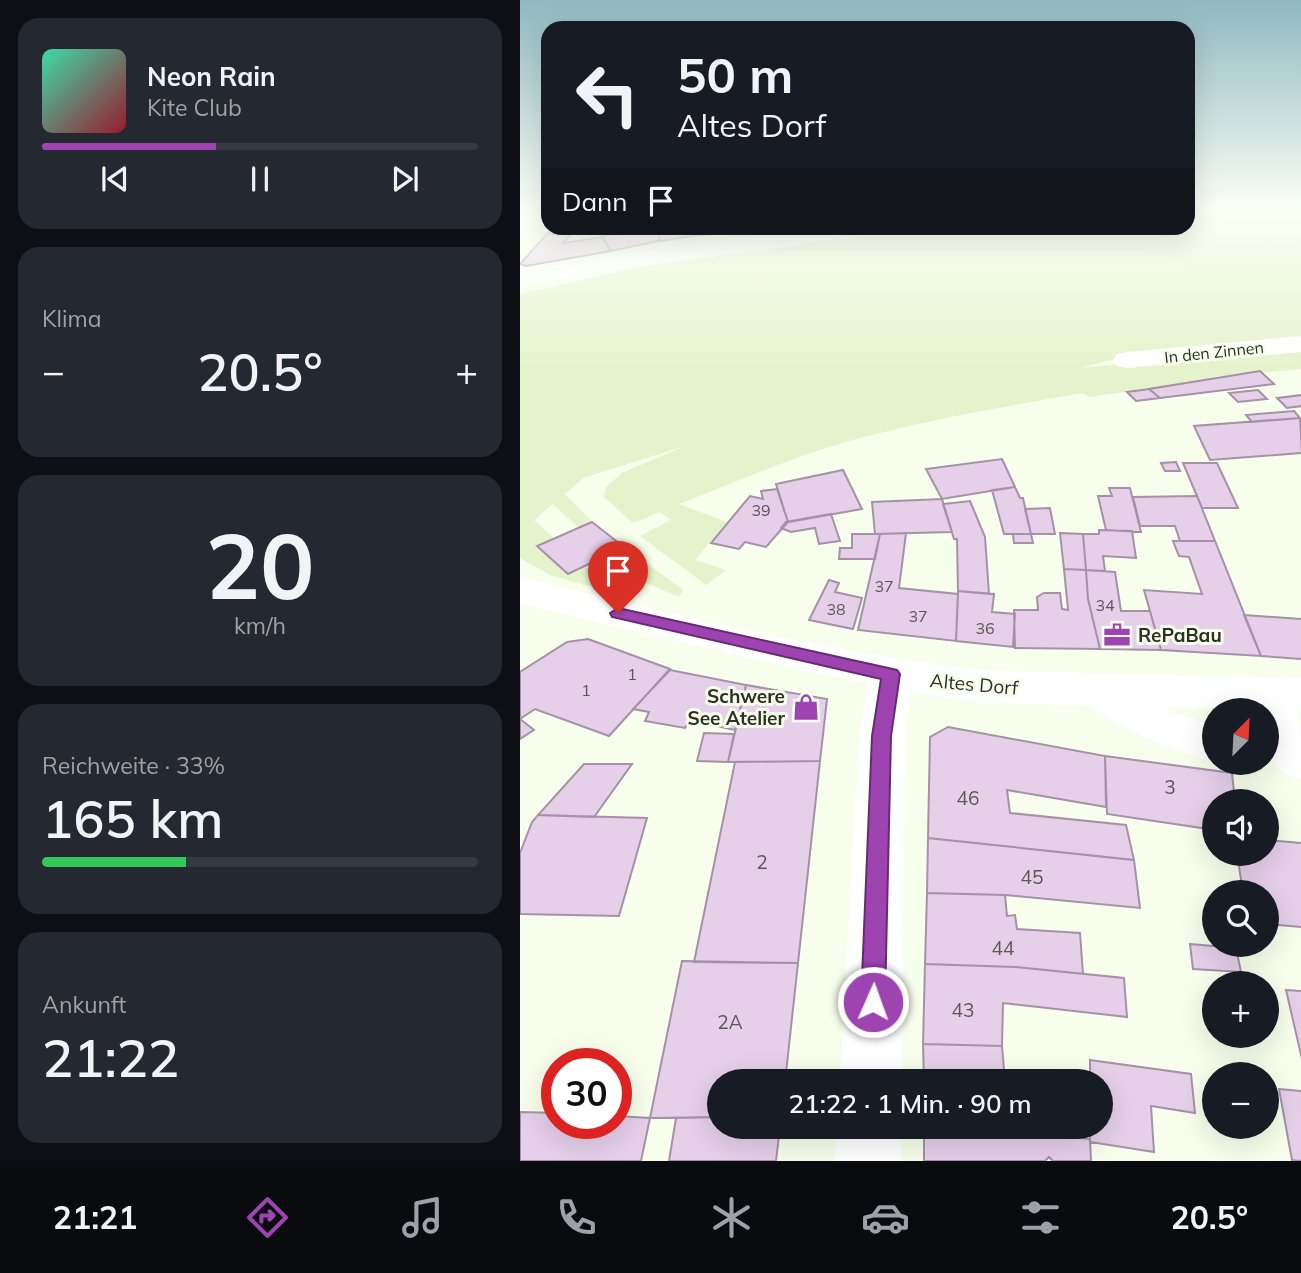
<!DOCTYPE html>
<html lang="de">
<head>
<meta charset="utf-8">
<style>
	:root { --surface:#171b24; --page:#242831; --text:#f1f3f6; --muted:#9ea1a6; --line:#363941; --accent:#9d44b0 }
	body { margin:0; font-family:Mulish,sans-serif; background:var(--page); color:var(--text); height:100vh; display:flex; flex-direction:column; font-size:26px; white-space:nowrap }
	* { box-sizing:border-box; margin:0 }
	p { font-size:23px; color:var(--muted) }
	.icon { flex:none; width:38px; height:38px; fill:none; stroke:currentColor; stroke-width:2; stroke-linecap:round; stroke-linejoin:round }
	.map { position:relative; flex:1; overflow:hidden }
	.sheet { display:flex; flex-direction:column; gap:18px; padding:18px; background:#0d0f14; width:520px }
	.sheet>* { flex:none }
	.banner { position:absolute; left:21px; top:21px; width:654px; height:214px; border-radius:21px; box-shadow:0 7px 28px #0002; background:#171b24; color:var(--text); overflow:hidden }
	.needle { width:46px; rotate:24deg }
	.controls { position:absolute; left:682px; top:698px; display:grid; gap:14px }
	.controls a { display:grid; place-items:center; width:77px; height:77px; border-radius:50%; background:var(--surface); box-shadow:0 7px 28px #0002; font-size:35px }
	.speed { position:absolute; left:21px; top:1048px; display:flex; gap:14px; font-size:35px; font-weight:700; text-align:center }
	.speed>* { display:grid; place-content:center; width:91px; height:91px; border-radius:50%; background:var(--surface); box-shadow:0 7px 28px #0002; line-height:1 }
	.speed .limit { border:10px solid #d22; background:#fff; color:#111 }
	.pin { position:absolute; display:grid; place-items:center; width:60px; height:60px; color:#fff; margin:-72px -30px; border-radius:50% 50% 50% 0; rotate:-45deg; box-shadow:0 0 7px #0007 }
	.pin .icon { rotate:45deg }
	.me { position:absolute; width:77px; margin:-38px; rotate:2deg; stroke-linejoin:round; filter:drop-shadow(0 0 5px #0008) }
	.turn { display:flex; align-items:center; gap:24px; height:147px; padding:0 21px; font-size:32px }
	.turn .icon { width:91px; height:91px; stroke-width:2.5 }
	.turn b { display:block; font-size:49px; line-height:60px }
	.then { display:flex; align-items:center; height:66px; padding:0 21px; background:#0003; gap:14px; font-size:26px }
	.big { font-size:52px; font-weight:600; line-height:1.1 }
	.sheet .card { flex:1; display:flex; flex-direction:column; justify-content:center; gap:10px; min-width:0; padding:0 24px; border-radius:21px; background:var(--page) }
	.sheet .dial { align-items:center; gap:0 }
	.dial b { font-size:91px; line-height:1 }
	.song { display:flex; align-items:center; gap:21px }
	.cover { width:84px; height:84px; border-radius:10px; background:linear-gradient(135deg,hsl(160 70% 55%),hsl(350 70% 35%)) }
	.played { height:7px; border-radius:4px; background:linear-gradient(90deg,var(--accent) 40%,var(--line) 40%) }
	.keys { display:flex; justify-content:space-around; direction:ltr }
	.heat { display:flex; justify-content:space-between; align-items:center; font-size:38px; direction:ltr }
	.charge { height:10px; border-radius:5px; background:linear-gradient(90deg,#34c759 33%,var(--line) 0) }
	.trip { position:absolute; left:187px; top:1069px; width:406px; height:70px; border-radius:35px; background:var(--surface); box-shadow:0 7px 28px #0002; font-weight:600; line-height:70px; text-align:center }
	.tab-bar { display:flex; height:112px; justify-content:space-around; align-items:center; background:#090b0e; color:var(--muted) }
	.tab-bar .icon { width:49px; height:49px }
	.tab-bar .current { color:var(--accent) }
	.tab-bar b { font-size:32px; color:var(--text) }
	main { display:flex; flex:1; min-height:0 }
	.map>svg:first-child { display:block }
</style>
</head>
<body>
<main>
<section class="sheet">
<div class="card">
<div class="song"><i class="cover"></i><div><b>Neon Rain</b><p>Kite Club</p></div></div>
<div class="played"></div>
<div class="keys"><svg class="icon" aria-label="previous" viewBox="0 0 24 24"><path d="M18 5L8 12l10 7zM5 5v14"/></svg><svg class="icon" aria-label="pause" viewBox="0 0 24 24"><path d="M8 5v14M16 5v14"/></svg><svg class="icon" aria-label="next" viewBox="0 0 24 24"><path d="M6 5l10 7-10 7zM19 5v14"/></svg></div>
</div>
<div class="card"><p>Klima</p>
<div class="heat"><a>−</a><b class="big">20.5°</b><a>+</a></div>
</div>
<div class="card dial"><b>20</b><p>km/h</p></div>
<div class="card"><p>Reichweite · 33%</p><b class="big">165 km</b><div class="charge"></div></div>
<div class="card"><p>Ankunft</p><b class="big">21:22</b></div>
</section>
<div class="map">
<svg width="782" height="1161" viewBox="0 0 782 1161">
	<rect width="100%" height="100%" fill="#f7ffec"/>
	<path fill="#e4f3cb" d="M669 210H781V339L605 356 560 368 781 348V369L691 377 692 380 569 397 563 393C489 406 416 418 344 437 281 453 219 481 159 504L207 522 175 560 206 570 186 585 120 536 151 520 140 512 113 523 84 497 86 487 102 473 165 446 63 478 45 494 72 522 59 528 33 504 14 520 85 584 84 590 32 576 0 558V294L124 266 409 228H668Z
		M102 545 163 590 159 597 124 582 88 555 103 548Z"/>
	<path fill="#e5cfe9" stroke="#a591a9" stroke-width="2" d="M33 228H65L60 234H27Z
		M140 228H173L172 236 139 241Z
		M173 228H198V233L172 236Z
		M140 229 139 241 91 251 82 236Z
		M27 234H51L43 243 82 237 91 251 6 266 0 264Z
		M740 371 754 384 640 398 629 389Z
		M629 389 640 398 616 401 607 392Z
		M738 390 747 399 718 402 709 393Z
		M782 395V406L767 408 757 398Z
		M774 411 780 418 732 422 726 415Z
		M780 418 782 453 690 460 674 426Z
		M482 459 495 487 422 499 406 469Z
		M656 462 660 471H645L641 463Z
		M663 463H697L718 508H682Z
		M323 470 342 509 268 522 256 484Z
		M495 487 500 498H503L511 534H484L472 490Z
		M589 488H610L621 532 586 530 578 496H592Z
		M257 489 268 522 246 547 225 542 219 549 191 543 230 496 243 499 241 491Z
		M677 496 695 541H660L655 526H620L613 497Z
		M422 499 432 532 355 534 352 502Z
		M450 501 465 537 469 594 438 591 437 539H434L423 504Z
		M530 508 535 534H511L505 509Z
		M311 514 320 541 299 544 295 528 271 532 261 528 266 522Z
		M72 522 104 547 48 574 17 546Z
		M579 530 612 531 616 558 583 556 585 571 566 570 563 534H579Z
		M386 533 379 588 438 594 436 641 338 630 360 534Z
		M540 533 563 534 566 570 544 569Z
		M332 534H360L355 559H319L320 548H332Z
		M493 534H511L513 543H494Z
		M653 541H695L741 656 641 650 624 590 682 594 669 557 659 556Z
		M544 569 566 570 568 599 580 649 495 648 494 610H518L517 597 524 593H540L542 609 548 610Z
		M566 570 595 572 601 611H630L641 650 580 649 568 599Z
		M309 580 319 583 315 592 342 598 333 629 289 620Z
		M438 591 474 594 472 612 495 614 493 647 436 641Z
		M724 615 782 619V659L741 656Z
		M68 639 150 669 89 736 15 709 0 719 14 730 0 739V672L47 642Z
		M150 670 226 685 215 730 169 720 165 728 125 721 129 712 113 709Z
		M226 685 307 699 300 761 208 762Z
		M428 727 585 756 586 807 487 790 490 813 606 825 614 860 408 838 410 737Z
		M184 733 214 734 208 762 177 761Z
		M585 756 712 773 715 802H695V830L587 814Z
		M300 761 278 963 174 962 215 762Z
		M64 764H112L74 817 18 815Z
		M18 815 127 818 99 916 0 914V853L12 822Z
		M408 838 614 860 620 908 485 895 407 893Z
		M747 840 782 843V927L747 924V892H723L717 854H747Z
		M407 893 485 895 487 916 495 915 497 929 560 933 563 974 495 967 405 964Z
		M670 944 716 948 721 972 673 969Z
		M162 961 278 963 265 1082H200V1117L130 1118Z
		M405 964 495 967 604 978 607 1017 483 1003 482 1046 403 1044Z
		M766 990 782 991V1059Z
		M403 1044 482 1046 485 1082H404Z
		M570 1060 671 1074 675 1113 631 1106 634 1152 570 1142V1127H581V1082H570Z
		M759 1089 782 1091V1161L772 1160Z
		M0 1112 37 1113V1124H96V1116L130 1118 121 1161H0Z
		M200 1117V1127H260L256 1161H149L156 1118Z
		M404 1127 488 1130 570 1139 571 1161H533L529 1157 525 1161H404Z"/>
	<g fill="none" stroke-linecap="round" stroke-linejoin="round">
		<path fill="#fff" fill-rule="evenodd" d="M22 210 8 228 0 229V210Z
			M309 228H376L365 234 190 254 0 286V272L190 240Z
			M782 336V352L607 368 597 366 593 360 597 354 607 352Z
			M371 660 386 664 393 675 385 736 382 1082H320L339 736 349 675 356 664Z
			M581 674 596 679 652 712 695 727V763C656 750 580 725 559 690L566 679Z
			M753 677 769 682C782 711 782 746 782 779L765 774 747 757V710H734L731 693 737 682Z
			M317 1127H381V1161H315Z"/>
		<path fill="#fff" fill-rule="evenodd" d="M0 576C153 616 310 652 468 671L782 678V710L468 703 425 697 295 673 14 607 0 602Z"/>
	</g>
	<linearGradient id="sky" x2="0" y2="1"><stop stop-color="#8fb8bf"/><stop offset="0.56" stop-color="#fbfff6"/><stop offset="1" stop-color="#fbfff6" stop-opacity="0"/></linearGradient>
	<rect width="782" height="373" fill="url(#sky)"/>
	<path fill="#9d44b0" stroke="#662c72" stroke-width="2" d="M98 608 377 670 380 674 371 736 365 1002 362 1010 353 1014 345 1010 341 1002 352 736 361 679 92 617 90 613Z"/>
	<defs>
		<symbol id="office-bare" viewBox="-9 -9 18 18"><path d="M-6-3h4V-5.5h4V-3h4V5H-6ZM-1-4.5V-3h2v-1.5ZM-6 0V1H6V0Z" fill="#9d44b0" stroke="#f7ffec" stroke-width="2.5" paint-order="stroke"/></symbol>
		<symbol id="shop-bare" viewBox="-9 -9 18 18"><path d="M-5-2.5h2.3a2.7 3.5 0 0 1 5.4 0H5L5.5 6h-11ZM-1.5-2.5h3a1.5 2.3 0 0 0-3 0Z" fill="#9d44b0" stroke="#f7ffec" stroke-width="2.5" paint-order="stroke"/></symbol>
	</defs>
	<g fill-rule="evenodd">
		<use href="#office-bare" x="578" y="616" width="38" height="38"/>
		<use href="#shop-bare" x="267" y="688" width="38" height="38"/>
	</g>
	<g text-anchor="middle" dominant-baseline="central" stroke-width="6" stroke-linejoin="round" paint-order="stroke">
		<g font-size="16" fill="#2c3025" stroke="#f7ffec">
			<text transform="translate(694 352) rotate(-6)">In den Zinnen</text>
		</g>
		<g font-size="16" fill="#5a5856">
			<text x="241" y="510">39</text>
			<text x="364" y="586">37</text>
			<text x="585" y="605">34</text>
			<text x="316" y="609">38</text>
			<text x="398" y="616">37</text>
			<text x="465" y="628">36</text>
			<text x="112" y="674">1</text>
			<text x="66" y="690">1</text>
		</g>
		<g font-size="19" font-weight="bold" fill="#2c3025" stroke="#f7ffec" text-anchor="start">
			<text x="618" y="635">RePaBau</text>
			<text x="265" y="696" text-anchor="end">Schwere<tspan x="265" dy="22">See Atelier</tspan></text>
		</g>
		<g font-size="19" fill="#2c3025" stroke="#f7ffec">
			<text transform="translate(454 684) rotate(5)">Altes Dorf</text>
		</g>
		<g font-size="19" fill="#5a5856">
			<text x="650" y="787">3</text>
			<text x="448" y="798">46</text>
			<text x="242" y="862">2</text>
			<text x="512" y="877">45</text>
			<text x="483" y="948">44</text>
			<text x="443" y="1010">43</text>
			<text x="210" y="1022">2A</text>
		</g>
	</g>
</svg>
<div class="controls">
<a><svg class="needle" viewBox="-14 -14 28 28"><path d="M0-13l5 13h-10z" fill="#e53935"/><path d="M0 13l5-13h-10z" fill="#9ea1a6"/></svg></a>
<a><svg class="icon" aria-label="sound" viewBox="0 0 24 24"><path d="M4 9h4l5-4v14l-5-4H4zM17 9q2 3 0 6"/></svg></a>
<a><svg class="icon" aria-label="search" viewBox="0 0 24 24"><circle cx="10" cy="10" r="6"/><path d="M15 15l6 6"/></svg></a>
<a>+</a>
<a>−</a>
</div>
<div class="speed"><div class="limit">30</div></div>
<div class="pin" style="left:98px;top:613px;background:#d93025"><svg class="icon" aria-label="arrive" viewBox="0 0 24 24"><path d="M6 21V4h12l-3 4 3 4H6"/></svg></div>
<svg class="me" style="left:353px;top:1002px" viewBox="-20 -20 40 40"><circle r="17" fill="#9d44b0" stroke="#fff" stroke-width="3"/><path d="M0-11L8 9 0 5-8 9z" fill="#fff"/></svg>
<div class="trip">21:22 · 1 Min. · 90 m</div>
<div class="banner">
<div class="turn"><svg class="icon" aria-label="left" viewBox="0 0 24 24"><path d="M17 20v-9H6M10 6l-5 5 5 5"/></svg><div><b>50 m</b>Altes Dorf</div></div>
<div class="then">Dann<svg class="icon" aria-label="arrive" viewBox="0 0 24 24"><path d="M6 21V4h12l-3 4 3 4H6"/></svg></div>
</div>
</div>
</main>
<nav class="tab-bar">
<b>21:21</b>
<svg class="icon current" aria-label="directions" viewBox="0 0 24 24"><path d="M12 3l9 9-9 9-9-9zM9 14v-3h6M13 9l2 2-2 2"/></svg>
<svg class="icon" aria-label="music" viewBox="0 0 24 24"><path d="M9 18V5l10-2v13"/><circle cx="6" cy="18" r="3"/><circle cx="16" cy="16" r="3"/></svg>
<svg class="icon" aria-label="phone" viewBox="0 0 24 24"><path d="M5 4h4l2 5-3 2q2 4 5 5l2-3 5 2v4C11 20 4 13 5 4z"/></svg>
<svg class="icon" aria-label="climate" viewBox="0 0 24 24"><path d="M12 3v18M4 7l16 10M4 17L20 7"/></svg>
<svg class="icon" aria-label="car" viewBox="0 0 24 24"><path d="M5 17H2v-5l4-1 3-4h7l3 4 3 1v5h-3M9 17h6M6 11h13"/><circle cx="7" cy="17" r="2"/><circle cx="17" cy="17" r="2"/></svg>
<svg class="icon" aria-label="filters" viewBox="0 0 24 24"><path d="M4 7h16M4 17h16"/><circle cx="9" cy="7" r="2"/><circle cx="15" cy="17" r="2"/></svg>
<b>20.5°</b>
</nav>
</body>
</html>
